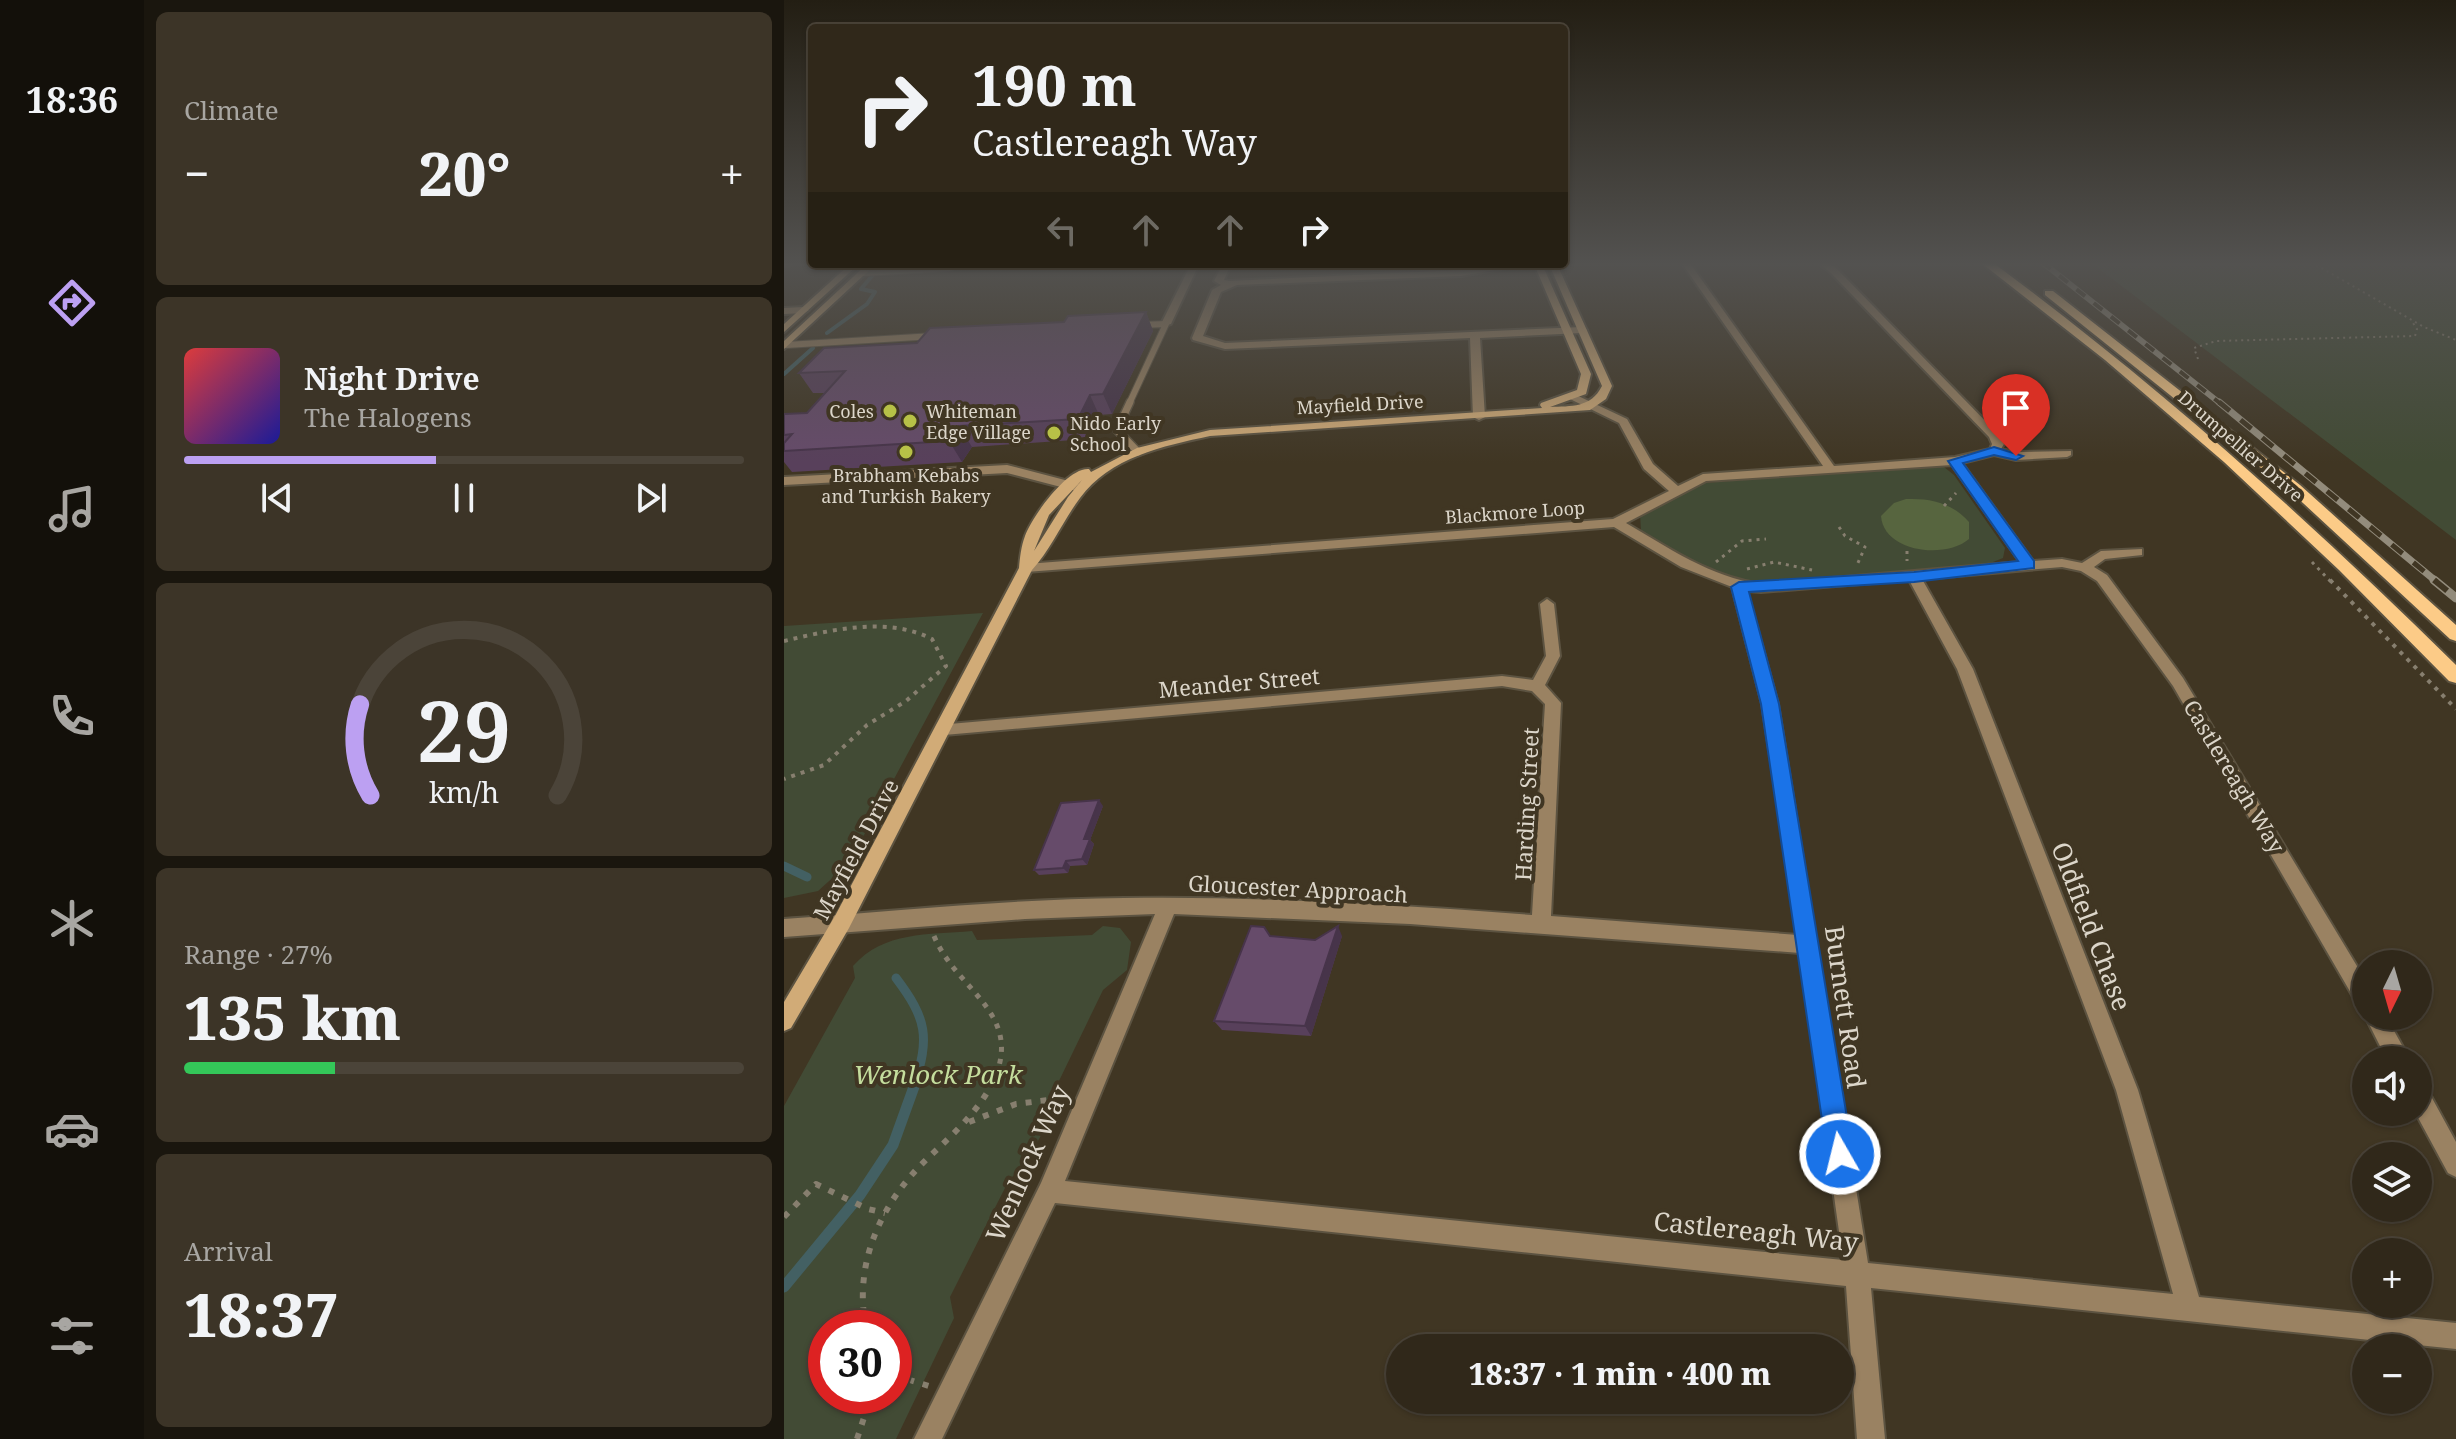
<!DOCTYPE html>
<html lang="en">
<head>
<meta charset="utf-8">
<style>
	:root { --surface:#30281a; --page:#3c3427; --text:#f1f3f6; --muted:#a8a6a2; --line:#4b4439; --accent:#bca0f2 }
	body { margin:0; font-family:"Noto Serif",serif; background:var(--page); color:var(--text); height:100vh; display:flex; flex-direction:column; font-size:30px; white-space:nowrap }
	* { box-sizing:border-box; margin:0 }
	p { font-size:26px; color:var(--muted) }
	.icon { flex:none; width:44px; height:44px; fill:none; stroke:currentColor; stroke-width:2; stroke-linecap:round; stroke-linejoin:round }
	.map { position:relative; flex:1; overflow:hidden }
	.drawer { display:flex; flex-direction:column; gap:12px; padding:12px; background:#1a160e; width:640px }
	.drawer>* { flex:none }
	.guide { position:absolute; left:24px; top:24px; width:760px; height:244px; border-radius:8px; box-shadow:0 2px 6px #0004,0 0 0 2px var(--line); background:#30281a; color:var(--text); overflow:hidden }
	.needle { width:52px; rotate:185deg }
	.buttons { position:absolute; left:1568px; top:950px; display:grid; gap:16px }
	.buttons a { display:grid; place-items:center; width:80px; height:80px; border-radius:50%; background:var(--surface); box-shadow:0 2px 6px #0004,0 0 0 2px var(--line); font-size:40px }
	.speed { position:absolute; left:24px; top:1310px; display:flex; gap:16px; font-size:40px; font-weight:700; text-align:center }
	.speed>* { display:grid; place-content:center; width:104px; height:104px; border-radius:50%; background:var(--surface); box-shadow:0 2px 6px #0004,0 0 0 2px var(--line); line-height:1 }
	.speed .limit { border:12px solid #d22; background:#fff; color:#111 }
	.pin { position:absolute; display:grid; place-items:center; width:68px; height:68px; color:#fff; margin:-82px -34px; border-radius:50% 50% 50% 0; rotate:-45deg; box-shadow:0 0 8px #0007 }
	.pin .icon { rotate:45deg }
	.me { position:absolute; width:88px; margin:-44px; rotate:352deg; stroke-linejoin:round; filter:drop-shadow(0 0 6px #0008) }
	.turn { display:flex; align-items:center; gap:28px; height:168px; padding:0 32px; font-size:36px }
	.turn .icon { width:104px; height:104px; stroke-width:2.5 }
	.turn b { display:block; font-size:56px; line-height:68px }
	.lanes { display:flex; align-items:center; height:76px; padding:0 32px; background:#0003; justify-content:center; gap:40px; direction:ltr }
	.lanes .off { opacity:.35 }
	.big { font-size:60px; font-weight:800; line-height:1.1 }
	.drawer .widget { flex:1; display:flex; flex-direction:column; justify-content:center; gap:12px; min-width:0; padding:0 28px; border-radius:12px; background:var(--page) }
	.drawer .dial { align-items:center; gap:0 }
	.dial svg { height:208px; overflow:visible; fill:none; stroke:var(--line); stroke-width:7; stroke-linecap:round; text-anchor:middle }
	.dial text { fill:var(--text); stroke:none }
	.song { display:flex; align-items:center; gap:24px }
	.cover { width:96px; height:96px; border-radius:12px; background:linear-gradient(135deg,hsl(0 70% 55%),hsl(240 70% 35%)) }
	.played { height:8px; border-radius:4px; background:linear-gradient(90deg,var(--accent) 45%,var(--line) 45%) }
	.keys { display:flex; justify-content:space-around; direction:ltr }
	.heat { display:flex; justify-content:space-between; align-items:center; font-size:44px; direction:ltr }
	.charge { height:12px; border-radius:6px; background:linear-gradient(90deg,#34c759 27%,var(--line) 0) }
	.trip { position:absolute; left:602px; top:1334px; width:468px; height:80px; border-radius:40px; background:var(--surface); box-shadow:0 2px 6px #0004,0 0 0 2px var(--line); font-weight:800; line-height:80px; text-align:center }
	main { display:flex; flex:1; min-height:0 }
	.menu { display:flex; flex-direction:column; width:144px; justify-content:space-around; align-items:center; background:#13100a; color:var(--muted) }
	.menu .icon { width:56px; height:56px }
	.menu .on { color:var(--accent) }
	.menu b { font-size:36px; color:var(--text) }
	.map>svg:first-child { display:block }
</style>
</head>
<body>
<main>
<nav class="menu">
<b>18:36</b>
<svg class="icon on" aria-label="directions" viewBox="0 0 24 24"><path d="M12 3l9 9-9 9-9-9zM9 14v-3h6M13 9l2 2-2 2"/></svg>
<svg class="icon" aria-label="music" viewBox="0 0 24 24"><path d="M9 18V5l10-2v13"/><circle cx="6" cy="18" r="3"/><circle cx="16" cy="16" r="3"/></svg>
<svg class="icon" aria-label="phone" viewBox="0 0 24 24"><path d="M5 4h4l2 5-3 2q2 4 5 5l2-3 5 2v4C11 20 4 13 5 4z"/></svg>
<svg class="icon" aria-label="climate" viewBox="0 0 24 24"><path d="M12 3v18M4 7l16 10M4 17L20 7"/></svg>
<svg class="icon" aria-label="car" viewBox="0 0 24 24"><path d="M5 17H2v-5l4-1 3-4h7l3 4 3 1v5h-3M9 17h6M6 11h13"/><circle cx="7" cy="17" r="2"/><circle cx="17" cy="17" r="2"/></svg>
<svg class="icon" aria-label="filters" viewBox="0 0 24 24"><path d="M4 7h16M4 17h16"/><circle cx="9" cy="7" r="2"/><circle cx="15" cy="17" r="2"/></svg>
</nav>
<section class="drawer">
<div class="widget"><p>Climate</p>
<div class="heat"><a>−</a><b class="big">20°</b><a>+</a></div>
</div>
<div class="widget">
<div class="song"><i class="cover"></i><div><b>Night Drive</b><p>The Halogens</p></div></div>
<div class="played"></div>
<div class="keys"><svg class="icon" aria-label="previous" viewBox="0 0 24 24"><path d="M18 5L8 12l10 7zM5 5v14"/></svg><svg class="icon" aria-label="pause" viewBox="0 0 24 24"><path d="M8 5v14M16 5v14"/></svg><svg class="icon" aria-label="next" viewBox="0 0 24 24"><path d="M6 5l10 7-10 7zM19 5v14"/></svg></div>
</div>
<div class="widget dial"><svg viewBox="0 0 100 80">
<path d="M14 69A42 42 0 1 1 86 69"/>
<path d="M14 69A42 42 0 0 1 10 34" stroke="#bca0f2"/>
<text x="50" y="56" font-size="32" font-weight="700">29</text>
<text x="50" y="72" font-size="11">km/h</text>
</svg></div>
<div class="widget"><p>Range · 27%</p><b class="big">135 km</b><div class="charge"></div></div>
<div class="widget"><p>Arrival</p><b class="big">18:37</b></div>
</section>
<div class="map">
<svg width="1672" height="1439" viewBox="0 0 1672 1439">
	<rect width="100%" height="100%" fill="#403623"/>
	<path fill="#424b35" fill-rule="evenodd" d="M1306 262H1672V540Z
		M1146 464 1160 467 1170 475 1221 548 1219 558 1204 564 964 584 925 572 857 531 856 513 909 484Z
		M199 613 65 863 34 891 0 898V626Z
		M319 926 336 928 347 942 343 970 319 990 274 1083 282 1089 241 1165 225 1180 166 1297 170 1318 112 1439H0V1106L71 978 69 966C100 931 144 935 188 931L193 940 308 935ZM110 1328V1396H42V1328Z"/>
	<path fill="#57653f" d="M1122 499C1147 498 1168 503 1185 522V539C1162 559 1100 553 1097 516L1110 503Z"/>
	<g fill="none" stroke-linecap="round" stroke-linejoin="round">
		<path stroke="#436063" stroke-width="4" d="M43 333 83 304 91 292 77 289 98 264
			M0 374 29 348"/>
		<path stroke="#436063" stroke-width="9" d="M0 866 23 877
			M112 978C143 1019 146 1037 130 1086"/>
		<path stroke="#436063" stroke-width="11" d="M0 1287 76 1195 109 1145 131 1084"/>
		<defs>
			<path id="lane-far1" d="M78 273 165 268 177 264
				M2 345 150 336
				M345 404 382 324 356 325"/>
			<path id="lane" d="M346 402 333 430 354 452"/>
			<path id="street" d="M0 262H24L0 266Z
				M897 262H905L1050 466 1171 457 1206 449 1208 444 1205 437 1047 273 1033 262H1043L1053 269 1214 434 1220 444 1217 449 1232 452 1287 451V455L1283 457 1232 460 1210 455 1178 463 1249 561 1278 559 1298 563 1317 551 1358 549V555L1321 559 1310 567 1323 575 1399 678 1582 981V1010L1575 1007 1389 686 1313 581 1297 571 1278 567 1138 579 1189 669 1354 1090 1415 1297 1672 1323V1349L1087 1288 1101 1439H1073L1062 1286 271 1203 158 1439H130L257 1183 371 914 241 919 0 937V919C113 911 227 899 340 898 476 896 612 905 748 915L761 704 748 691 718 686 160 735 154 733 152 729 154 725 718 676 749 680 762 656 756 604 763 599 770 604 776 656 761 685 777 703 767 916 1014 935 978 704 948 587 897 567 830 527 242 572 235 568 242 564 829 519 885 491 860 469 835 423 786 399 785 397 790 394 843 419 869 464 894 486 919 474 1039 466ZM1168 465 1236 562 977 584C926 577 885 548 842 523L922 481ZM1125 580 1173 669 1332 1090 1389 1294 1084 1263 994 704 963 591 977 592ZM390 914 626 924 1016 953 1059 1260 281 1181Z
				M407 264H415L387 324 379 326 377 324Z
				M439 264H447L440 280 445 281 677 270 722 264H745L677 276 453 285 437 292 419 336 441 343 798 327 803 330 798 333 696 338 701 417 695 420 689 417 686 338 441 349 409 340 408 338 428 290 437 285 430 281Z
				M0 308 20 307 25 310 20 313 0 314Z
				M223 465 300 485 302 488 296 492 223 473 0 485V477Z
				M1582 1013V1016H1602L1626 1060H1603L1581 1016Z
				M1634 1084 1642 1087 1672 1142V1177L1664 1173 1631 1112H1634Z"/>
			<path id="secondary" d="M66 264H75L0 332V324Z
				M83 264H92L0 349V341Z
				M750 264H758L807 374 802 394 766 407C787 406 807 408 818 386L765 264H773L828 386 822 399 806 410 426 436C379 446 326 457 296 498 278 522 268 548 248 570L65 928 7 1028 0 1031V1002L51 916 235 568C236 557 237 547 241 536 248 517 283 467 305 469L307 472 353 448 426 430 758 408 756 405 757 403 793 390 797 374ZM298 480 284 497 250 551 265 515Z"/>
			<path id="primary" d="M1196 262H1208C1373 384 1525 520 1672 665V683L1665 681 1555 570 1440 462 1321 360Z
				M1261 291H1269L1516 485 1672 625V641L1666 639 1506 491 1261 295Z"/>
		</defs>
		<use href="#lane-far1" stroke="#5c5341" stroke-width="8"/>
		<use href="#lane" stroke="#5c5341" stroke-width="10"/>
		<use href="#street" stroke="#5c5341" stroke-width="4"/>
		<use href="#secondary" stroke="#5c5341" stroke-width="4"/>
		<use href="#primary" stroke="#5c5341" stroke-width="4"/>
		<path stroke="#877f6f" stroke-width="2" stroke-dasharray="2 4" stroke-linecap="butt" d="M1527 262 1640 327 1672 340
			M1414 359 1410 348 1432 341 1631 336 1633 329 1627 320"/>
		<path stroke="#877f6f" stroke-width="3" stroke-dasharray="3 5" stroke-linecap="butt" d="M1160 506 1172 493
			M1055 527 1061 536 1081 547 1073 565
			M1123 551V561
			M932 562 958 541 982 539
			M1528 562 1547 582
			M963 569 990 562 1028 570"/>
		<path stroke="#877f6f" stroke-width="4" stroke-dasharray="4 6" stroke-linecap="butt" d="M1546 580 1672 709
			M0 641C47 630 103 616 148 639L162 666 122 701 83 725 40 765 0 779"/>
		<path stroke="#877f6f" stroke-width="5" stroke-dasharray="5 7" stroke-linecap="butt" d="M150 936C173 992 244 1014 207 1086"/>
		<path stroke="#877f6f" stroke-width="6" stroke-dasharray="6 9" stroke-linecap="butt" d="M185 1122 232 1104 282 1098
			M0 1217 32 1184 84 1209 101 1213
			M82 1328C69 1264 97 1202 144 1158 168 1135 192 1114 208 1084
			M110 1375 145 1386
			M73 1439 87 1396"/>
		<use href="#lane-far1" stroke="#9a8262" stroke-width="6"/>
		<use href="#lane" stroke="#9a8262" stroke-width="7"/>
		<use href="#street" fill="#9a8262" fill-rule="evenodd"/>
		<use href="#secondary" fill="#d1ab77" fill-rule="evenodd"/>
		<use href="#primary" fill="#fccb87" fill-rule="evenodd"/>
		<defs>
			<path id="rail-far2" d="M1258 262 1437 404"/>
			<path id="rail-far1" d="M1435 402 1653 582"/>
			<path id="rail" d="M1650 580 1672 598"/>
		</defs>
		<use href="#rail-far2" stroke="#938c7c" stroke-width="6"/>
		<use href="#rail-far1" stroke="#938c7c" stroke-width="7"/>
		<use href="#rail" stroke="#938c7c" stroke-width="9"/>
		<use href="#rail-far2" stroke="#403623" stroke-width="4" stroke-dasharray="11" stroke-linecap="butt"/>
		<use href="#rail-far1" stroke="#403623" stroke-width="5" stroke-dasharray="14" stroke-linecap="butt"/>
		<use href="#rail" stroke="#403623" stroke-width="6" stroke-dasharray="17" stroke-linecap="butt"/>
	</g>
	<path fill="#58405b" d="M362 312 369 331 328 414 315 415 304 439 188 447 178 462 8 472 0 462V414L23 413 41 393H29L15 373 133 343 280 322Z
		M319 806 306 840 310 844 303 865 286 866 284 873 255 875 250 870Z
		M486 936 531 940 558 936 527 1036 438 1030 430 1021Z"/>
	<path fill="#47344a" d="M362 312 369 331 328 414 319 394Z
		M306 395 315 415 304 439 294 419Z
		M175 426 188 447 178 462 165 441Z
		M315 800 319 806 306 840 310 844 303 865 298 859 300 839Z
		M282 861 286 866 284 873 279 868Z
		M554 926 558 936 527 1036 521 1026Z"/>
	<path fill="#664b6a" stroke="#47344a" stroke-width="2" d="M362 312 319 394 306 395 294 419 175 426 165 441 0 451V443L8 434 0 435V414L23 413 61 371 15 373 40 348 133 343 146 328 280 322 284 316Z
		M315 800 300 839H306L298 859 282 861 279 868 250 870 277 803Z
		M467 926 480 927 486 936 531 940 554 926 521 1026 430 1021Z"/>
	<linearGradient id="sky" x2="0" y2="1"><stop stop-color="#231e13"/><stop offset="0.57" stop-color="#535250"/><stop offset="1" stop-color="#535250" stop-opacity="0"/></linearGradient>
	<rect width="1672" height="463" fill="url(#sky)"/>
	<path fill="#1a73e8" stroke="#114b97" stroke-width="2" d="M1210 447 1239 456 1232 460 1210 455 1179 463 1250 561V568L1130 582 965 592 995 704 1069 1154 1065 1163 1056 1167 1047 1163 1043 1154 977 704 947 587 955 582 1130 572 1234 561 1164 461Z"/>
	<g fill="#b7c147" stroke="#403623" stroke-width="3">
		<circle cx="106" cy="411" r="8"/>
		<circle cx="126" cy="421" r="8"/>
		<circle cx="270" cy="433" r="8"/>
		<circle cx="122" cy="452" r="8"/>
	</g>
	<g text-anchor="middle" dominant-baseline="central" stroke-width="8" stroke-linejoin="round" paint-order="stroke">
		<g font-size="18" fill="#dcd6ca" stroke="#403623">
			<text transform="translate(576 404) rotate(-3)">Mayfield Drive</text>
			<text transform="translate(1457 446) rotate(41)">Drumpellier Drive</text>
			<text transform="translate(731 512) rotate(-4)">Blackmore Loop</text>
		</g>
		<g font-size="18" fill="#dcd6ca" stroke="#403623" text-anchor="start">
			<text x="90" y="411" text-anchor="end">Coles</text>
			<text x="142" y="411">Whiteman<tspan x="142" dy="21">Edge Village</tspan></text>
			<text x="286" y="423">Nido Early<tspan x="286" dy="21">School</tspan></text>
			<text x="122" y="475" text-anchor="middle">Brabham Kebabs<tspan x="122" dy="21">and Turkish Bakery</tspan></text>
		</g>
		<g font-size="22" fill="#dcd6ca" stroke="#403623">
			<text transform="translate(455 682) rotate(-5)">Meander Street</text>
			<text transform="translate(1451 776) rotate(59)">Castlereagh Way</text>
			<text transform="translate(742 804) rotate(-87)">Harding Street</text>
			<text transform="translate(71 849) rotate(-62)">Mayfield Drive</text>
			<text transform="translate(514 888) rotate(3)">Gloucester Approach</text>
		</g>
		<g font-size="26" fill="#dcd6ca" stroke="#403623">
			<text transform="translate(1308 926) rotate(69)">Oldfield Chase</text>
			<text transform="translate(1062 1007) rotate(82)">Burnett Road</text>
			<text transform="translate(243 1163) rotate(-66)">Wenlock Way</text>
			<text transform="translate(972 1231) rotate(6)">Castlereagh Way</text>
		</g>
		<g font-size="26" font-style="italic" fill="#c4dd9d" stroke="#403623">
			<text x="154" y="1074">Wenlock Park</text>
		</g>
	</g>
</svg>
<div class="buttons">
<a><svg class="needle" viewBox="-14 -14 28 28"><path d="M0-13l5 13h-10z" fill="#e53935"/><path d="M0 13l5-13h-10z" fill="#a8a6a2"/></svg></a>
<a><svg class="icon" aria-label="sound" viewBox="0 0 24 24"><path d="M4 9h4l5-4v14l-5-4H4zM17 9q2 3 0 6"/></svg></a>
<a><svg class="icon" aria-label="layers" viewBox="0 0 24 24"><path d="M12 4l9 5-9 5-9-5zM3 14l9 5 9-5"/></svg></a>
<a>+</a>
<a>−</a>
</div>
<div class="speed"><div class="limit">30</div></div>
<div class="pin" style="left:1232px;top:456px;background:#d93025"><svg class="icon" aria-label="arrive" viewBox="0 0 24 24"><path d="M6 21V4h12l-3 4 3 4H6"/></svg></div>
<svg class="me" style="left:1056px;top:1154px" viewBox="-20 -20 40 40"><circle r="17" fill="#1a73e8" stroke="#fff" stroke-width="3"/><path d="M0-11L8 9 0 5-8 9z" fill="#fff"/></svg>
<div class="trip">18:37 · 1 min · 400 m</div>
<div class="guide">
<div class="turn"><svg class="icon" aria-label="right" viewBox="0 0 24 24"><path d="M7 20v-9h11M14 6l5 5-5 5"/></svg><div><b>190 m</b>Castlereagh Way</div></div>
<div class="lanes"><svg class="icon off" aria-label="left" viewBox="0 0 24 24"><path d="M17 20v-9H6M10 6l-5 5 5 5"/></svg><svg class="icon off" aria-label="ahead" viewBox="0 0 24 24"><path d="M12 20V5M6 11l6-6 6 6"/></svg><svg class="icon off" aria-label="ahead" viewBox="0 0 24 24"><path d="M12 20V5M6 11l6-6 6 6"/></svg><svg class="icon" aria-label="right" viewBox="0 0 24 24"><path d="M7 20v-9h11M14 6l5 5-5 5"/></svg></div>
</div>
</div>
</main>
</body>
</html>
